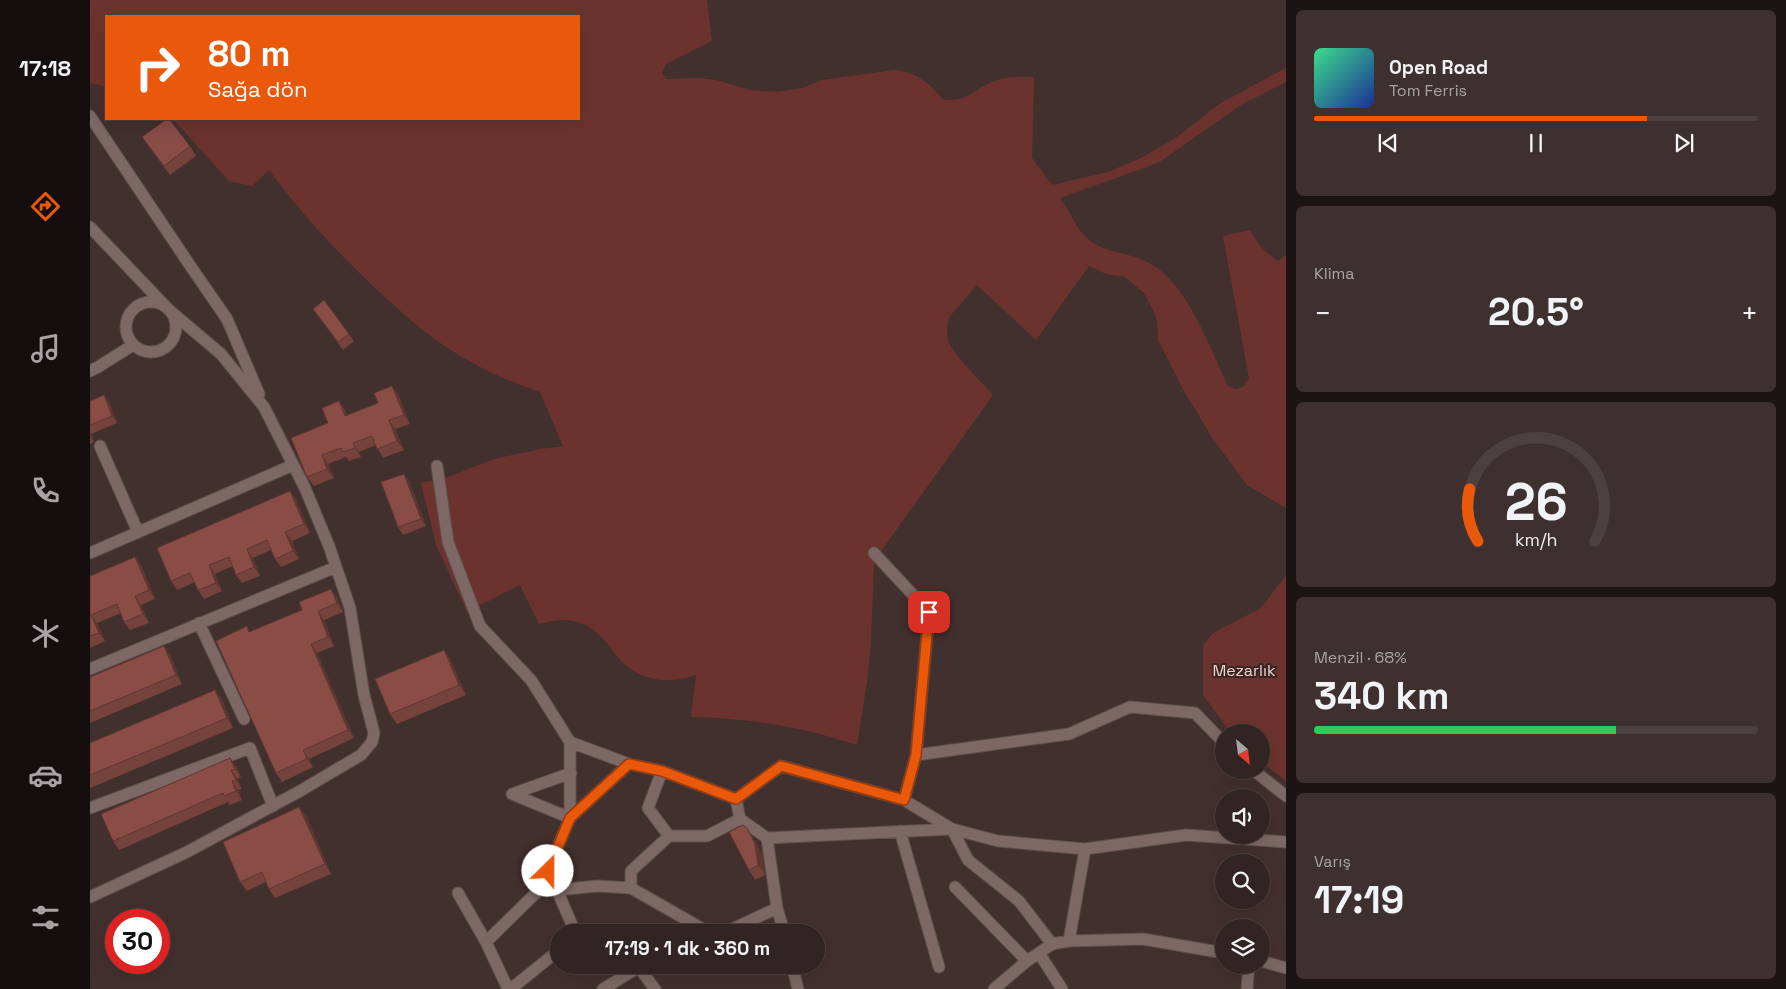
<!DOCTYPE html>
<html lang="tr">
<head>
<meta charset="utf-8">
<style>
	:root { --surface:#322422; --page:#3d302f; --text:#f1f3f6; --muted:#a8a4a5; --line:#4d4140; --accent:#ea580c }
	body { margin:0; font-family:"Space Grotesk",sans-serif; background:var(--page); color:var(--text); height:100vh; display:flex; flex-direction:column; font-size:19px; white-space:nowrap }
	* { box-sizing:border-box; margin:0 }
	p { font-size:16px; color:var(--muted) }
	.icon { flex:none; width:28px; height:28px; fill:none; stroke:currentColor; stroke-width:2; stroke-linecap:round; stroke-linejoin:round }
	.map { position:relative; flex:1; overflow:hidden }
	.panel { display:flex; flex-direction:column; gap:10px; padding:10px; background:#1c1413; width:500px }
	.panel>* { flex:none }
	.top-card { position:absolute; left:15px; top:15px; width:475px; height:105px; border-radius:0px; box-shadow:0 5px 20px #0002,0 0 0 1px var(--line); background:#ea580c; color:#fff; overflow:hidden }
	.needle { width:32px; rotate:152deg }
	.buttons { position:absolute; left:1125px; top:724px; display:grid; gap:10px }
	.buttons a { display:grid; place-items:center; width:55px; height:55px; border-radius:50%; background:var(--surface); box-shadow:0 5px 20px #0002,0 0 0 1px var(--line); font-size:25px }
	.speed { position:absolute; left:15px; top:909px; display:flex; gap:10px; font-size:25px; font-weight:700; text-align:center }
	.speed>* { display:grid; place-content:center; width:65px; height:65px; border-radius:50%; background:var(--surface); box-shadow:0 5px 20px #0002,0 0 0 1px var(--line); line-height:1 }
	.speed .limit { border:8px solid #d22; background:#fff; color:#111 }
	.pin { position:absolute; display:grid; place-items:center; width:42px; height:42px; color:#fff; margin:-21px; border-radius:10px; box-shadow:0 2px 8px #0006 }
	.me { position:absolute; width:55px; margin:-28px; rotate:23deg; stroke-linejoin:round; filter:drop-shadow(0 0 4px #0008) }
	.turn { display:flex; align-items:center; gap:18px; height:105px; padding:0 20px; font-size:22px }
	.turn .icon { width:65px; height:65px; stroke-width:2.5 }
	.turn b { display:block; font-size:35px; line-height:42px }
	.big { font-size:38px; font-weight:600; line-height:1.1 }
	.panel .widget { flex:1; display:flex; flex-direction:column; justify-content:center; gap:8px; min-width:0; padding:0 18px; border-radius:8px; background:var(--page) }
	.panel .dial { align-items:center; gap:0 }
	.dial svg { height:130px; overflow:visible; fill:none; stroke:var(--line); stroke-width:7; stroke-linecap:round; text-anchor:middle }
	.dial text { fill:var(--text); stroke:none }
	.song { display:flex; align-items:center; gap:15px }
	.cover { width:60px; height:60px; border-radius:8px; background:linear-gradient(135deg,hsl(150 70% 55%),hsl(230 70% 35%)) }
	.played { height:5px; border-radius:2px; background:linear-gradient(90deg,var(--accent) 75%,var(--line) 75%) }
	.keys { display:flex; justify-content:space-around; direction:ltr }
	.heat { display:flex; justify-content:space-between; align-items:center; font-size:28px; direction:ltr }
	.charge { height:8px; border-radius:4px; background:linear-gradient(90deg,#34c759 68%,var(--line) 0) }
	.trip { position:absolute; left:460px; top:924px; width:275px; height:50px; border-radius:25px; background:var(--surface); box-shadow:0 5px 20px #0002,0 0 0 1px var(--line); font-weight:600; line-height:50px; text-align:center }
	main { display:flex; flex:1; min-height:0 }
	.menu { display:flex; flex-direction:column; width:90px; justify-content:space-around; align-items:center; background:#140e0e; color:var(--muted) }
	.menu .icon { width:35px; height:35px }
	.menu .active { color:var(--accent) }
	.menu b { font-size:22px; color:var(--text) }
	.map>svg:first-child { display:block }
</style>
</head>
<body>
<main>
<nav class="menu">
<b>17:18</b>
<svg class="icon active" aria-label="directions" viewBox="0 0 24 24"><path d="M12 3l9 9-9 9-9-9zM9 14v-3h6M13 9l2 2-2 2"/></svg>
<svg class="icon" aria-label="music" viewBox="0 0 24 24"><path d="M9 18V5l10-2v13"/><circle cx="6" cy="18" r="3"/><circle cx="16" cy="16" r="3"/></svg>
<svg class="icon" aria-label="phone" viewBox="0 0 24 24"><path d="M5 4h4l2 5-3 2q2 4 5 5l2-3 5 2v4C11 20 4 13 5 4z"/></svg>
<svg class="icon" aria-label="climate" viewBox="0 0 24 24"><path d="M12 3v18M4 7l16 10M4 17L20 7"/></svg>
<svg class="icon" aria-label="car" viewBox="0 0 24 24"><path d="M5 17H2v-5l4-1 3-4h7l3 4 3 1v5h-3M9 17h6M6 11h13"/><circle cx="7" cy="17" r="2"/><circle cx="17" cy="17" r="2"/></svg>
<svg class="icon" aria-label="filters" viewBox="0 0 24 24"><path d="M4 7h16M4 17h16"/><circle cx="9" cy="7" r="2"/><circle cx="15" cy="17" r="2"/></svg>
</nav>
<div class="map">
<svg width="1196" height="989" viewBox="0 0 1196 989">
	<rect width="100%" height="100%" fill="#42302e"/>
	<path fill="#6c332e" d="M0 0H617L622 41 576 64 572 73 576 79 609 78 626 80 660 90 687 92 712 88 732 80 804 70C825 72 840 82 852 99 875 104 883 90 902 82 916 76 930 77 944 77L942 158 962 185 1018 172 1053 157 1087 137 1129 104 1196 68V82L1151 105 1068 163 970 198C980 211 985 228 998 239 1019 257 1047 250 1071 271 1103 298 1120 349 1138 386L1145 389 1153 387 1159 378 1133 236 1160 230C1167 243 1175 253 1188 261L1196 255V508L1157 485 1123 439 1094 391 1068 340 1067 320 1063 310 1054 293 1035 277 1016 274 999 266 946 340 887 285 860 316C857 324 856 332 858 340 863 355 891 381 903 395L784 561 781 642 777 682 767 745C713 727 659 718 601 717L606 675C578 685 546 681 527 656 514 640 508 628 487 622 474 618 462 621 449 624L430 585 377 612 346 545 331 483 358 477 404 459 451 449 473 446 450 392C427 384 404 375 383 363 350 346 322 322 295 297 252 258 214 217 179 170L162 186 139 181 83 119H489V16H16V87L0 83Z
		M1196 575V781L1171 762V732H1140L1113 695V645L1123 633 1171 608Z"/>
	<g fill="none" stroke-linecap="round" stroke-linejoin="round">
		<defs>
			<path id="minor" d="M0 116 99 264 137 319 169 394
				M0 227 79 310 131 354 174 407 215 488 239 546 260 608 274 695 284 733 282 742 271 755 210 791 97 852 0 897
				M36 327a25 25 0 1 1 50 0a25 25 0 1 1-50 0Z
				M0 371 8 367 43 345
				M10 446 48 532
				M347 466 358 542 390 626 441 680 480 742 539 764 572 771 646 799 650 819 677 838 862 829 908 841 995 849 1096 835 1196 842
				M0 553 203 465
				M784 553 839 612 826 755 814 800 862 829 878 860 929 901 962 944
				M109 623 154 719
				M0 669 246 567
				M480 742V818L422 794 481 773
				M826 755 979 734 1040 707 1105 713 1134 743
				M1163 770 1196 796
				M572 771 558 808 579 836
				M646 799 691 766 814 800
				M0 808 160 748 183 806
				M810 831 849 967
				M677 838 687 908 694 932
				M865 887 937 961
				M541 888V871L579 836H617L650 819
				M450 889 467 890 507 886 541 888 618 932
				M467 890 485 932
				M368 893 396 942 418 989
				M636 932 687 908
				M979 941 995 849
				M396 942 450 889 480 818 539 764
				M949 953 972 989
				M1171 961 1196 968
				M547 965 565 989
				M702 965 708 989
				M421 989 469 950
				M513 989 549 967
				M904 989 937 961 962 944 979 941 1053 939 1134 953
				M1157 989 1159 965"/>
		</defs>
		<use href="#minor" stroke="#5d4f4d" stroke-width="13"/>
		<use href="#minor" stroke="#7d6865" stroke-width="11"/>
	</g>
	<path fill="#76423c" d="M100 146 106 156 80 175 59 147Z
		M234 300 264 341 253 350 223 309Z
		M302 386 308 395 320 424 305 429 314 450 293 458 286 445 269 452 271 457 259 461 256 457 238 464 244 478 224 486 217 477 238 423 249 401 255 410 257 415 288 403Z
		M14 395 19 402 27 423 1 434 4 442 0 444V401Z
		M319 481 336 526 313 535 308 527Z
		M200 491 206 500 220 533 202 541 209 559 191 567 185 559 181 550 163 558 170 576 152 583 146 575 143 566 125 574 132 591 114 599 108 590 105 582 87 590 81 581Z
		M45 557 51 565 65 599 51 605 59 623 40 630 34 622 31 613 7 623 15 641 0 648V576Z
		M247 597 253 612 234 620 244 646 227 653 264 738 219 759 223 767 192 782 186 773 160 632Z
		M354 650 360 659 376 695 307 724 300 714Z
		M80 655 92 684 0 723V677Z
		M125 690 132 700 143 728 0 788V743Z
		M146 766 151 777 147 779 152 789 148 790 152 800 140 805 138 802 29 850 23 841Z
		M209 807 216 816 241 874 185 898 179 889 176 882 157 891 150 882Z
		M657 828 663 838 672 854 675 875 665 880 659 870Z"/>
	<path fill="#603631" d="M302 386 308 395 320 424 314 415Z
		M14 395 19 402 27 423 22 416Z
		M249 401 255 410 261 425 255 416Z
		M299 420 305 429 314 450 307 441Z
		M0 432 1 434 4 442 0 437Z
		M263 443 269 452 271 457 265 448Z
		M232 455 238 464 244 478 237 469Z
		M314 474 319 481 336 526 331 519Z
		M200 491 206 500 220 533 214 524Z
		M195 532 202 541 209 559 203 551Z
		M157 549 163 558 170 576 164 567Z
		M45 557 51 565 65 599 59 590Z
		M119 565 125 574 132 591 126 583Z
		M241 589 247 597 253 612 247 603Z
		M45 596 51 605 59 623 53 614Z
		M228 611 234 620 244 646 238 637Z
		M1 615 7 623 15 641 9 633Z
		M221 644 227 653 264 738 258 730Z
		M74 646 80 655 92 684 86 675Z
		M354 650 360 659 376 695 369 685Z
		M125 690 132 700 143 728 137 718Z
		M213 750 219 759 223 767 217 759Z
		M140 758 146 766 151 777 145 769Z
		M141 770 147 779 152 789 146 780Z
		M142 781 148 790 152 800 146 791Z
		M209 807 216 816 241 874 235 864Z
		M657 828 663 838 672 854 675 875 668 865Z"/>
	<path fill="#894d46" stroke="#603631" d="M77 119H79L100 146 74 166 52 137Z
		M234 300 259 334 248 342 223 309Z
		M302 386 314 415 299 420 307 441 287 449 282 436 263 443 265 448 253 452 251 448 232 455 237 469 217 477 201 438 238 423 232 408 249 401 255 416 288 403 284 393Z
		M14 395 22 416 0 425V401Z
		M314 474 331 519 308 527 291 482Z
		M200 491 214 524 195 532 203 551 185 559 177 540 157 549 164 567 146 575 139 557 119 565 126 583 108 590 100 573 81 581 67 548Z
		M45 557 59 590 45 596 53 614 34 622 27 604 1 615 9 633 0 636V576Z
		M241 589 247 603 228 611 238 637 221 644 258 730 213 750 217 759 186 773 126 641 157 626 159 632 212 610 209 602Z
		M74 646 86 675 0 711V677Z
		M354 650 369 685 300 714 285 679Z
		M125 690 137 718 0 775V743Z
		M140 758 145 769 141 770 146 780 142 781 146 791 134 796 133 793 23 841 11 814Z
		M209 807 235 864 179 889 172 872 150 882 133 842Z
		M653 825 657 828 665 844 668 865 659 870 639 832Z"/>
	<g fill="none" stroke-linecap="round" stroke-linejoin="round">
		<defs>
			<path id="route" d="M458 871 480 818 539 764 572 771 646 799 691 766 814 800 826 755 839 612"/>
		</defs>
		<use href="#route" stroke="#983908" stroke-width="12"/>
		<use href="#route" stroke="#ea580c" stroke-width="9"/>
	</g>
	<g text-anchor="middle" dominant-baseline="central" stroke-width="4" stroke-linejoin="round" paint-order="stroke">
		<g font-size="16" fill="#f7d0ca" stroke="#372624">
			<text x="1154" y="670">Mezarlık</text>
		</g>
	</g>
</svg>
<div class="buttons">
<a><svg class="needle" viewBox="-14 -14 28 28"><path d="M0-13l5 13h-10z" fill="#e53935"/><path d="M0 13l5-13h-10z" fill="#a8a4a5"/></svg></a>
<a><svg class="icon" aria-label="sound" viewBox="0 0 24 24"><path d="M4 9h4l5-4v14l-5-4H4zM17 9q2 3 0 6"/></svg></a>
<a><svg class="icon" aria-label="search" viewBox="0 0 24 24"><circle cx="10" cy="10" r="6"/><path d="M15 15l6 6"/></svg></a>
<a><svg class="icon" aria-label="layers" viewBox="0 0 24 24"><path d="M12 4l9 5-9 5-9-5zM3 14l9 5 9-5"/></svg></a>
</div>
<div class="speed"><div class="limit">30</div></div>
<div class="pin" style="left:839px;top:612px;background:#d93025"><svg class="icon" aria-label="arrive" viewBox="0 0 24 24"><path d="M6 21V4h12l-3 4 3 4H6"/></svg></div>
<svg class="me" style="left:458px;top:871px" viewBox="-20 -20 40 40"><circle r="19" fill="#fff"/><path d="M0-13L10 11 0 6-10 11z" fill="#ea580c"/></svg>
<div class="trip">17:19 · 1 dk · 360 m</div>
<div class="top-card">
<div class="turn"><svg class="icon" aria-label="right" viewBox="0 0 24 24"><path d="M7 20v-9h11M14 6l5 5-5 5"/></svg><div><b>80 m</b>Sağa dön</div></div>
</div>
</div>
<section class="panel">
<div class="widget">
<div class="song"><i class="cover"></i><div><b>Open Road</b><p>Tom Ferris</p></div></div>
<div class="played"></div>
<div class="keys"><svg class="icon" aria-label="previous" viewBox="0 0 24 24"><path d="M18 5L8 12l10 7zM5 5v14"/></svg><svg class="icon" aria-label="pause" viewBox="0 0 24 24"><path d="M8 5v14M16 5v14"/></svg><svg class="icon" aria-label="next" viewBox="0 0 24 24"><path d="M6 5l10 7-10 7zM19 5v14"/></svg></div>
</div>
<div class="widget"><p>Klima</p>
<div class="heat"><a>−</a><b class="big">20.5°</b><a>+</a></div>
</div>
<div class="widget dial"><svg viewBox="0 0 100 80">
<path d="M14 69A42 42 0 1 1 86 69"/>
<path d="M14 69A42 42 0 0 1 9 37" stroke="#ea580c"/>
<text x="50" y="56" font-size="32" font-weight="700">26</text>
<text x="50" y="72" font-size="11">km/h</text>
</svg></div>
<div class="widget"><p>Menzil · 68%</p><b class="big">340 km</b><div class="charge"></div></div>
<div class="widget"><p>Varış</p><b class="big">17:19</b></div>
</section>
</main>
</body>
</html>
